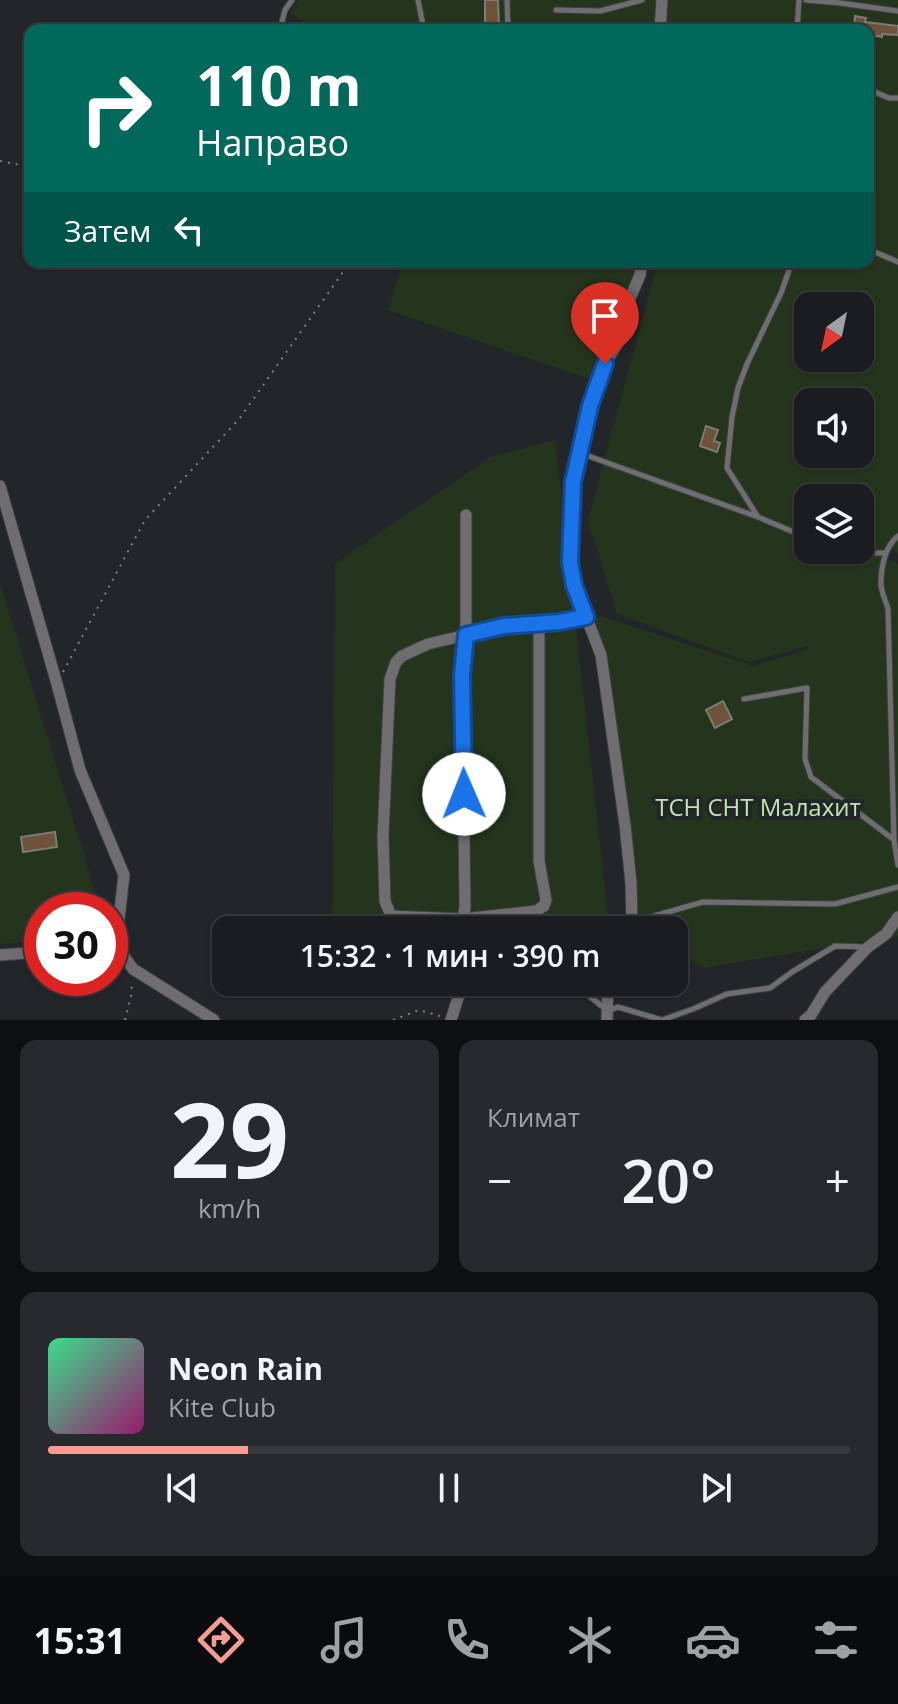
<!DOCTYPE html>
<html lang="ru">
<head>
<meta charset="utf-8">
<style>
	:root { --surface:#1a1c1f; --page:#27292c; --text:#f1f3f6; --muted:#9fa1a4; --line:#383a3d; --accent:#f59c95 }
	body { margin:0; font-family:"Open Sans",sans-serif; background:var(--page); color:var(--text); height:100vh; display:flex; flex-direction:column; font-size:30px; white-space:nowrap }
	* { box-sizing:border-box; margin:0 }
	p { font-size:26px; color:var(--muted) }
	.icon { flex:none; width:44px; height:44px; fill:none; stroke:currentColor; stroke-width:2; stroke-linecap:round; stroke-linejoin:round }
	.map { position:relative; height:1020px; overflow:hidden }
	.sheet { display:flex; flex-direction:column; gap:20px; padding:20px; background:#0e0f11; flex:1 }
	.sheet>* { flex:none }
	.guide { position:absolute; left:24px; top:24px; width:850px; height:244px; border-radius:16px; box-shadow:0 2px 6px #0004,0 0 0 2px var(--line); background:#00695c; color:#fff; overflow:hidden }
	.needle { width:52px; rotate:213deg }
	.tools { position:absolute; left:794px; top:292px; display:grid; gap:16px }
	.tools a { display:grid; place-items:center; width:80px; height:80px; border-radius:16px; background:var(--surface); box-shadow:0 2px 6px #0004,0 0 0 2px var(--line); font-size:40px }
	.speed { position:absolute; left:24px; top:892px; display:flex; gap:16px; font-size:40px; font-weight:700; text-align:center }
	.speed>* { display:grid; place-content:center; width:104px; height:104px; border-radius:50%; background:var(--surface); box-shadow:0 2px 6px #0004,0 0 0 2px var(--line); line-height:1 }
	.speed .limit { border:12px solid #d22; background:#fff; color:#111 }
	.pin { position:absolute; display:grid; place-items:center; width:68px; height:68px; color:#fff; margin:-82px -34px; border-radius:50% 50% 50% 0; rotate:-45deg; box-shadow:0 0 8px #0007 }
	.pin .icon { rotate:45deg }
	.me { position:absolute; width:88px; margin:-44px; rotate:359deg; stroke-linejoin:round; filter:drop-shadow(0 0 6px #0008) }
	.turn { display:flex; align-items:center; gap:28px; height:168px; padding:0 40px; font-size:36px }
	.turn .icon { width:104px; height:104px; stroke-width:2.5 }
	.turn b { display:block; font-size:56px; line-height:68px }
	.then { display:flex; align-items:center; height:76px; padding:0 40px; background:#0003; gap:16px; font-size:30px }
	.big { font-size:60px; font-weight:600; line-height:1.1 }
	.sheet .card { flex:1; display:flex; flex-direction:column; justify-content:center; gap:12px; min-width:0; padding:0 28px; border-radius:16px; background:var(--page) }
	.sheet .dial { align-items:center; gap:0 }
	.dial b { font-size:104px; line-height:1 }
	.song { display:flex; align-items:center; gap:24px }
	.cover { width:96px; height:96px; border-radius:12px; background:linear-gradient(135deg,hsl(150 70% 55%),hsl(320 70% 35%)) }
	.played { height:8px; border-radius:4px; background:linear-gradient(90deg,var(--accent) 25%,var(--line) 25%) }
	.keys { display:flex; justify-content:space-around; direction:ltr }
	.heat { display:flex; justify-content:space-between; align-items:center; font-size:44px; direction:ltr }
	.sheet .tiles { flex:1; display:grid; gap:20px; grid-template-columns:1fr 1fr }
	.card:last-child { grid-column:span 2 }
	.trip { position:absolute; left:212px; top:916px; width:476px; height:80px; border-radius:16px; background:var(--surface); box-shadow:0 2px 6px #0004,0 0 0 2px var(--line); font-weight:600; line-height:80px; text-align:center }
	.tabs { display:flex; height:128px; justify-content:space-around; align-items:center; background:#0a0b0c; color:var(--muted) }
	.tabs .icon { width:56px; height:56px }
	.tabs .on { color:var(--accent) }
	.tabs b { font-size:36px; color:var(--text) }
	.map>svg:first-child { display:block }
</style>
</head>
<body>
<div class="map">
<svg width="898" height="1020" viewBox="0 0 898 1020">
	<rect width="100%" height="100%" fill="#232629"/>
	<path fill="#25351d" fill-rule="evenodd" d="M298 0H898V553L892 548 884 557 898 564V936L703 968 674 950V930H642L634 925 594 614 754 666 808 649V646L749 662 617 614 588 520 658 262H868V30H314L290 12ZM808 306H860V358H808ZM808 402H860V454H808ZM808 498H860V550H808Z
		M403 262H637L635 273 592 380 388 310Z
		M555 440 608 915 332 930 335 563 491 457Z
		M0 583 101 910H42V941L0 944Z"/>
	<path fill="#6e5239" stroke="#7e7a76" stroke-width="2" d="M485 0H498L499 25H485Z
		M855 16 866 18 865 22 898 26V35L882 34V37L877 36H871L872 30H854Z
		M706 426 718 430 714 441 720 443 717 452 700 446Z
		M723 701 732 719 715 728 706 710Z
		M55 832 57 847 23 852 21 837Z"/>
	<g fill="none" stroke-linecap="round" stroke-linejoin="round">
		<defs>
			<path id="service" d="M418 0 424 30
				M507 0 508 30
				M806 0 840 3 898 11
				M556 10 600 11 642 0
				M280 30 285 10 292 0
				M797 30 799 0
				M868 89 889 98H898
				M868 249 898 262
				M580 453 758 517 808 538
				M758 517 727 468 732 417 738 388 747 364 781 293 792 262
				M898 536C885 546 881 567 881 584 881 592 886 601 888 609L894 840 898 865
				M837 550 845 553H886
				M744 699 807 688 805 759 811 777 893 839
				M633 922 703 902 835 904 898 887
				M565 982 582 990 608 1011 618 1007 662 1020 693 1009 727 994 770 988 792 972 835 946 866 947"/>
			<path id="minor" d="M660 30 662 0
				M0 486 57 684 80 770 124 875 116 945 133 969 214 1020
				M539 623V861L546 900 544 906 536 911 463 919 391 916 385 901 383 836 390 679 396 662 402 656 428 644 504 626 586 617
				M461 930 465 907 462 675 466 635V515
				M626 930 632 923 631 883 625 825 601 655 574 585 570 562 569 539 573 482 590 406 605 364 616 346 624 312 640 275 642 262
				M0 955 42 952
				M451 1020 463 982
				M607 1020 608 982
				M805 1020 811 1015 825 992 868 947 886 934 898 917"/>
		</defs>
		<use href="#service" stroke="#3e4144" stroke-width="7"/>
		<use href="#minor" stroke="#3e4144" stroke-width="13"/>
		<path stroke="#7e8083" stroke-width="2" stroke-dasharray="2 6" stroke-linecap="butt" d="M0 161 30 167
			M63 672 145 520 240 418 350 262
			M125 1020 131 996 132 982
			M393 1020 419 1010 440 1016"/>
		<use href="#service" stroke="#6f6d6f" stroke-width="5"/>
		<use href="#minor" stroke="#6f6d6f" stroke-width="11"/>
	</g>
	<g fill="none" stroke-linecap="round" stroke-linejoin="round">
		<defs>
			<path id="route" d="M464 794 462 675 466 635 504 626 559 622 586 617 574 585 570 562 573 482 590 406 605 364"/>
		</defs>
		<use href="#route" stroke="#114b97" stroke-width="20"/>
		<use href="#route" stroke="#1a73e8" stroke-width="14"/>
	</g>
	<g text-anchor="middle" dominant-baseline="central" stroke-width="8" stroke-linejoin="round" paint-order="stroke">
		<g font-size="24" fill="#bfe5ae" stroke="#232629">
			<text x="758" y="806">ТСН СНТ Малахит</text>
		</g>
	</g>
</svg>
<div class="tools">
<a><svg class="needle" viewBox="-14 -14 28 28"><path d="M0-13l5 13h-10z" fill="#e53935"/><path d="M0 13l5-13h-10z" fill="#9fa1a4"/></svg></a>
<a><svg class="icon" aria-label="sound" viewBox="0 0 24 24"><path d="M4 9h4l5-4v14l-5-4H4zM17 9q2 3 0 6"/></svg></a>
<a><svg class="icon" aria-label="layers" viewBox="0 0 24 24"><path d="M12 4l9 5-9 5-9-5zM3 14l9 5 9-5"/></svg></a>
</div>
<div class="speed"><div class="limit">30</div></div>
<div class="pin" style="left:605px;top:364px;background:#d93025"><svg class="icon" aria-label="arrive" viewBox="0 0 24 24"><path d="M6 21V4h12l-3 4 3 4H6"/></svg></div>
<svg class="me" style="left:464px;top:794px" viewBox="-20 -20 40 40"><circle r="19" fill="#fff"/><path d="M0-13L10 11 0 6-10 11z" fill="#1a73e8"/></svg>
<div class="trip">15:32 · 1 мин · 390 m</div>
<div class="guide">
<div class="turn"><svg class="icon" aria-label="right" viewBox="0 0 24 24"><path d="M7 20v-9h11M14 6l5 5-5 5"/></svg><div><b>110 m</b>Направо</div></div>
<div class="then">Затем<svg class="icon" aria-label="left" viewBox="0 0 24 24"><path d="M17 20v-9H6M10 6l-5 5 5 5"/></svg></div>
</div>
</div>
<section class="sheet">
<div class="tiles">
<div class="card dial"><b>29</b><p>km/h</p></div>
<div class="card"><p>Климат</p>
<div class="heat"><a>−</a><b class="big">20°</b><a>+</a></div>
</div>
<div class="card">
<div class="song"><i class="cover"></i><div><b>Neon Rain</b><p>Kite Club</p></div></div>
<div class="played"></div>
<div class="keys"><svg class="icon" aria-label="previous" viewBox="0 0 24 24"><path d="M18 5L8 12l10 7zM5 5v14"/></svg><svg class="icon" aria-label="pause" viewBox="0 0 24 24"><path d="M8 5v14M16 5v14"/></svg><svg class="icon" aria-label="next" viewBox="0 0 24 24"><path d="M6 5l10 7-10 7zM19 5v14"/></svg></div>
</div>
</div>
</section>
<nav class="tabs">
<b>15:31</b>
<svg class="icon on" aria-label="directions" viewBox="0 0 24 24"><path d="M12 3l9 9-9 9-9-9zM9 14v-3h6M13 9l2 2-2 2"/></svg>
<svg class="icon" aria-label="music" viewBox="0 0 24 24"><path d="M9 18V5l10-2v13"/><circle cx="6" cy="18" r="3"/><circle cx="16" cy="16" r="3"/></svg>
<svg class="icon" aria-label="phone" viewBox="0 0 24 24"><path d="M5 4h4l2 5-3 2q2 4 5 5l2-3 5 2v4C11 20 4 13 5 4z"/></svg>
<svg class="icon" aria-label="climate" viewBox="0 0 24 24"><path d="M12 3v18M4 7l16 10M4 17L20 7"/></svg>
<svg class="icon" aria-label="car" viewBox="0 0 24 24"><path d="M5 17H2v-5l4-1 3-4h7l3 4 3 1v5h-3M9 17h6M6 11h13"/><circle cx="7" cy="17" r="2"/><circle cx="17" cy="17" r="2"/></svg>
<svg class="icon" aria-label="filters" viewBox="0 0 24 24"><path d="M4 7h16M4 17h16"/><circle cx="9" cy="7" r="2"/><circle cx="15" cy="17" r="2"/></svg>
</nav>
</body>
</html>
